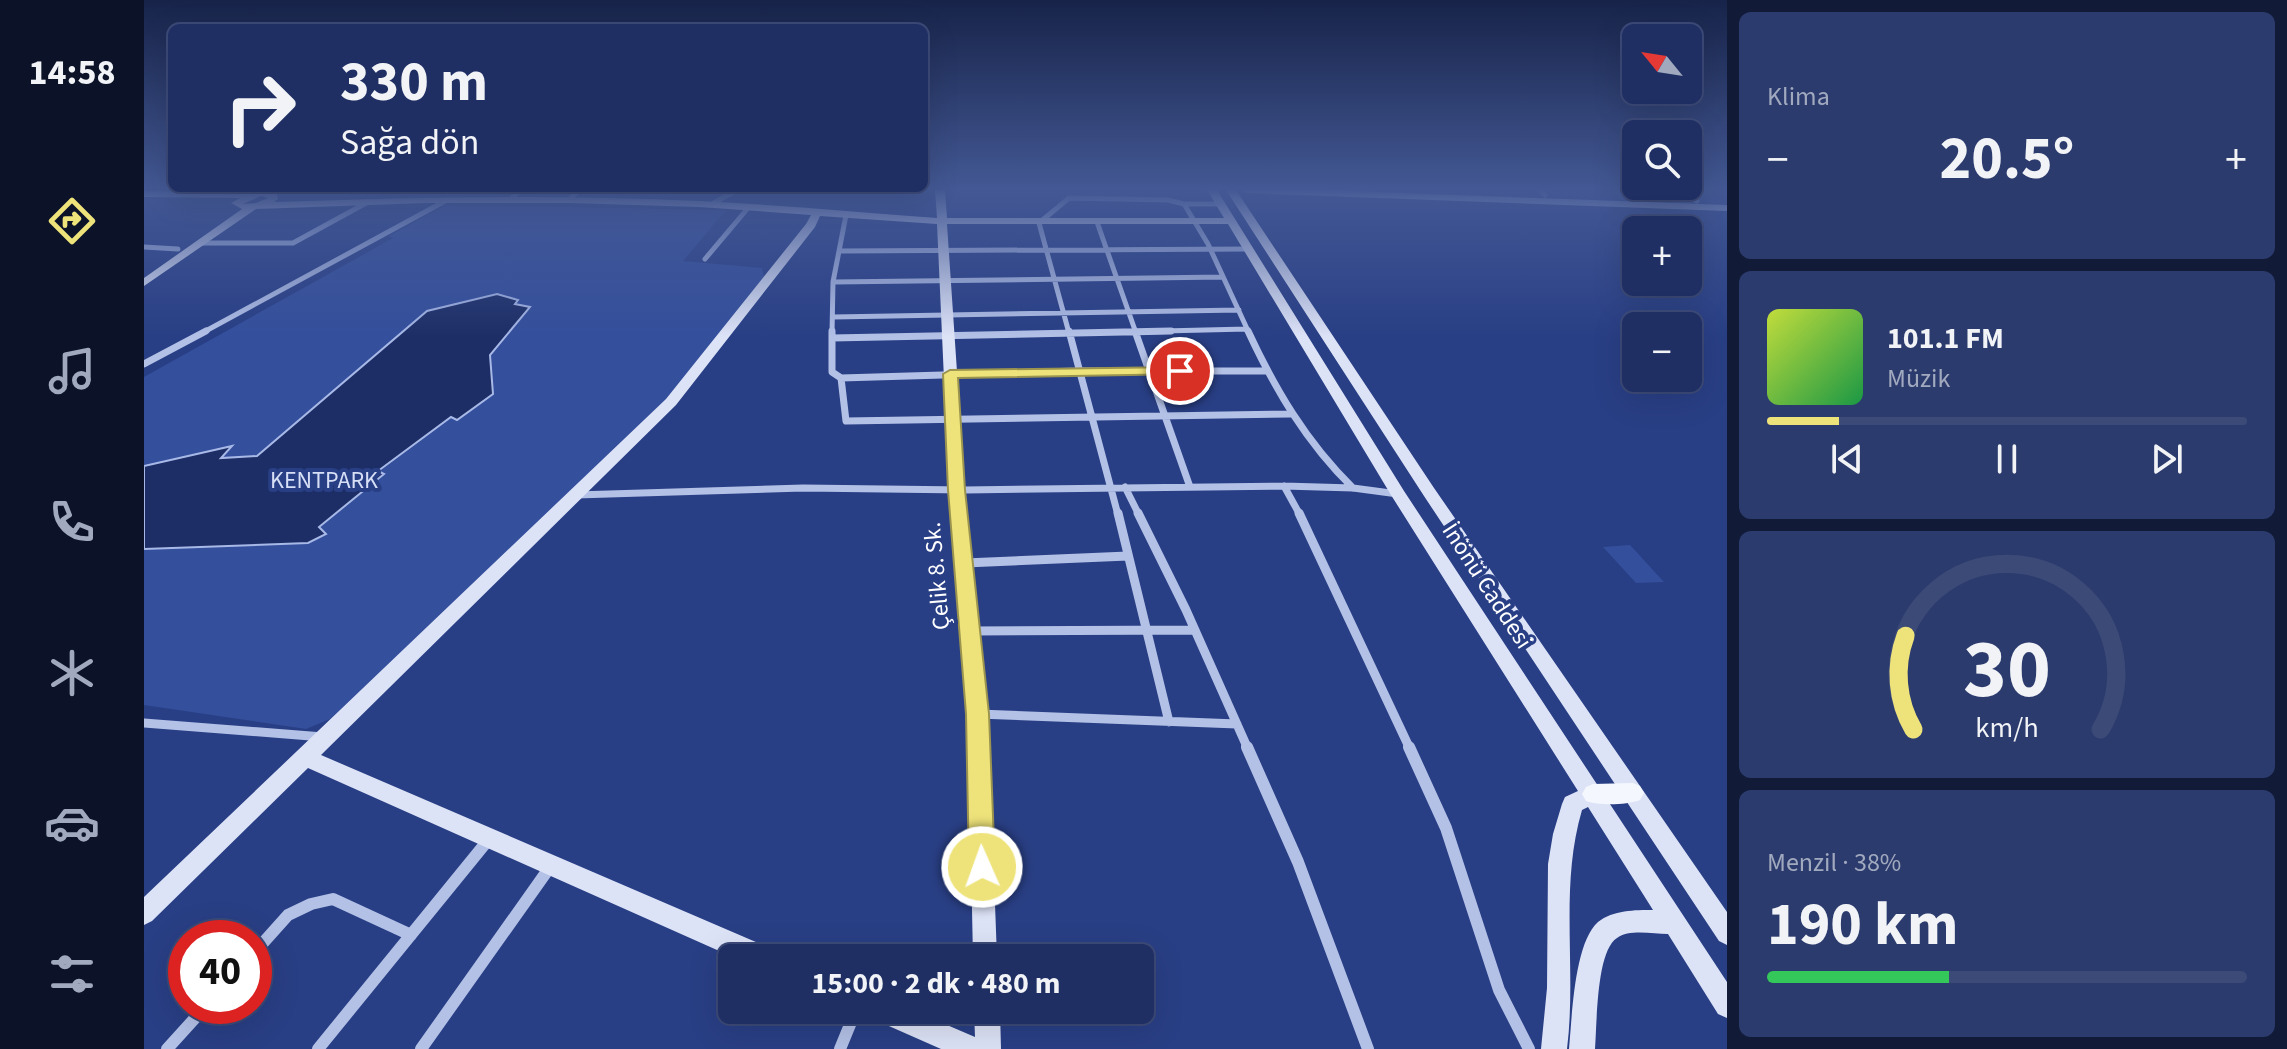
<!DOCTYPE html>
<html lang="tr">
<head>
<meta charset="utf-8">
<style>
	:root { --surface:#1f2f64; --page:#2c3b6d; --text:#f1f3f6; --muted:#a1a9bf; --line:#3c4a78; --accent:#eee37a }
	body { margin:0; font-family:"Source Sans 3",sans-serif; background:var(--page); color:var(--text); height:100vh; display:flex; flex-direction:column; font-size:30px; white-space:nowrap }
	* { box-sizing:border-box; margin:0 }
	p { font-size:26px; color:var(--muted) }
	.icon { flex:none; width:44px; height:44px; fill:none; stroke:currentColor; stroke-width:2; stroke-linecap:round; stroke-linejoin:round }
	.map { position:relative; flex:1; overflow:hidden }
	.sheet { display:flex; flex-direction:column; gap:12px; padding:12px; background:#111a37; width:560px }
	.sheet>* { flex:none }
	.guide { position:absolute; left:24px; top:24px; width:760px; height:168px; border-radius:12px; box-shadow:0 8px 32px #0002,0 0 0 2px var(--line); background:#1f2f64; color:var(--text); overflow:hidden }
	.needle { width:52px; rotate:300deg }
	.buttons { position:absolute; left:1478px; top:24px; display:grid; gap:16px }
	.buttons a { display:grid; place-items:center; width:80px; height:80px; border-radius:12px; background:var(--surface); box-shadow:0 8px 32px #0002,0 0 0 2px var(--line); font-size:40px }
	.speed { position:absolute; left:24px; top:920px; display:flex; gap:16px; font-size:40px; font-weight:700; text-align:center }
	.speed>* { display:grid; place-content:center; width:104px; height:104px; border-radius:50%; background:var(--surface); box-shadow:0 8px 32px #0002,0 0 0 2px var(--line); line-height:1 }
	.speed .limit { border:12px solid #d22; background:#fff; color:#111 }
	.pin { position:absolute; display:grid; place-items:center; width:68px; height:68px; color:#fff; margin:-34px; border:4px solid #fff; border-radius:50%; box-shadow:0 2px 8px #0007 }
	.me { position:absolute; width:88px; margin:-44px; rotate:358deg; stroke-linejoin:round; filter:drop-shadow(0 0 6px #0008) }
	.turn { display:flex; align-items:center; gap:28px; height:168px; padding:0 40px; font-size:36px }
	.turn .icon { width:104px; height:104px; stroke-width:2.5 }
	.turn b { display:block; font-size:56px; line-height:68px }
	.big { font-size:60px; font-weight:700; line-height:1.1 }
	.sheet .widget { flex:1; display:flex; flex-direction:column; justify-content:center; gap:12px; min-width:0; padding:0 28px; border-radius:12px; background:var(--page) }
	.sheet .dial { align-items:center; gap:0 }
	.dial svg { height:208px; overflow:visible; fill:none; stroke:var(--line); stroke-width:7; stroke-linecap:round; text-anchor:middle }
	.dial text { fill:var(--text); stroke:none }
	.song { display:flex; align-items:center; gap:24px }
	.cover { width:96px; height:96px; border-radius:12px; background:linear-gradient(135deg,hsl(70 70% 55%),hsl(140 70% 35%)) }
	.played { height:8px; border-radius:4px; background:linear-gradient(90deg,var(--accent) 15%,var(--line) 15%) }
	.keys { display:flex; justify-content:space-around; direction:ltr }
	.heat { display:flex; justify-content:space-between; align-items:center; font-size:44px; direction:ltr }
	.charge { height:12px; border-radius:6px; background:linear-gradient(90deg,#34c759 38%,var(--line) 0) }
	.trip { position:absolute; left:574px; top:944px; width:436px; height:80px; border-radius:12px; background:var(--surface); box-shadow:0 8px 32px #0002,0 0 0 2px var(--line); font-weight:700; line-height:80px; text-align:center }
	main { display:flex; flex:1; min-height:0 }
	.menu { display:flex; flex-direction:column; width:144px; justify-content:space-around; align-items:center; background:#0c1328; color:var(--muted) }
	.menu .icon { width:56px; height:56px }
	.menu .active { color:var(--accent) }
	.menu b { font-size:36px; color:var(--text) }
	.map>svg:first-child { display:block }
</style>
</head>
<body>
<main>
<nav class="menu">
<b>14:58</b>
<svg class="icon active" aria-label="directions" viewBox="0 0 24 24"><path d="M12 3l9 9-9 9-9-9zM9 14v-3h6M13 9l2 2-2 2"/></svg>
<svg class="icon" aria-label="music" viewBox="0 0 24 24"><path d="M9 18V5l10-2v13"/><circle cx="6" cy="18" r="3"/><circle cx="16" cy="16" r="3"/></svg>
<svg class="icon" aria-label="phone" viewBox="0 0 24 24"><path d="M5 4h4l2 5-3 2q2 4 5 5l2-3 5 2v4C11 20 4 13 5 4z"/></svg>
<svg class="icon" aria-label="climate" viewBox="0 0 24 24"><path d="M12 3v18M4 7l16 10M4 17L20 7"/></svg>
<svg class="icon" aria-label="car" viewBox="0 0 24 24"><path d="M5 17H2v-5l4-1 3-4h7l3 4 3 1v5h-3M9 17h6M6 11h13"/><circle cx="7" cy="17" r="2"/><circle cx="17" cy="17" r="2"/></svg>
<svg class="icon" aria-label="filters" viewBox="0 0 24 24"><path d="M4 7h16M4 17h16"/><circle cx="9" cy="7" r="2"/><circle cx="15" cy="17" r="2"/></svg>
</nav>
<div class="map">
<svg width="1583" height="1049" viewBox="0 0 1583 1049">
	<rect width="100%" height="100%" fill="#293f85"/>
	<path fill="#344f9c" d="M302 205 582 210 539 261 618 268 620 277 516 410 186 719 162 729 0 705V377L249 238 245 236Z
		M1486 545 1520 582 1492 583 1459 547Z"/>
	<path fill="#1d2e66" stroke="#a8b9e7" stroke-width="2" d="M353 294 374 300 371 304 386 307 346 355 349 394 313 420 307 417 234 471 240 474 175 527 182 534 164 543 0 549V466L88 446 77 458 113 456 283 311Z"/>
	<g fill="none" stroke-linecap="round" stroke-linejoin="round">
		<path stroke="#b3c1e7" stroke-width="5" d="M1396 190 1401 195
			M1540 190 1553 201
			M366 200 376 190
			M425 200 435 190
			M1040 204H1076
			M566 205 593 190
			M953 222 992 333
			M58 243H149L224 202
			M0 247 34 249
			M695 251 1103 249
			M561 259 604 208
			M689 282 1079 277
			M689 317 1095 310
			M58 333 303 200
			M688 333 689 282 702 215
			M925 333 895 223 925 198 1024 200 1040 204 1064 244 1105 333
			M934 333 1103 329"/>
		<path stroke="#b3c1e7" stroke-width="7" d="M688 331V372L697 378 702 421 1146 414
			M925 331 974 515
			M991 331 1046 487
			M1104 331C1131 389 1162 442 1209 488
			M688 338 1027 331
			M0 364 62 331
			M697 378 935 371H1124
			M1140 486 1156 515
			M981 487 995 515
			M432 495 659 488 821 490 1140 486 1209 488 1254 494"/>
		<path stroke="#b3c1e7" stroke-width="9" d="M974 513 1025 722
			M994 513 1042 610 1104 749
			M1155 513 1266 749
			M821 563 984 556
			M828 631 1051 630
			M834 714 1093 724
			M0 723 179 737"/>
		<path stroke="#b3c1e7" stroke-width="12" d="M1103 747 1154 862 1224 1049
			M1265 747 1302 828 1355 990 1385 1049
			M110 953 144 915 167 904 189 899 267 935
			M23 1049 62 1006
			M174 1049 345 839
			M277 1049 406 867
			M696 1049 712 1010"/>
		<path fill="#dde3f7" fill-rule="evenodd" d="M116 190 133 194 134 199 130 202C272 197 414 194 556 201 635 205 714 212 793 218L791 190H801L803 218H1080L1063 190H1073L1260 491 1583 982V1018L1574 1014 1524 934C1509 934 1485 929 1473 938 1452 951 1453 1025 1451 1049H1425C1428 1018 1430 943 1454 922 1469 910 1491 910 1509 910L1444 807 1438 810C1415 888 1433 969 1423 1049H1397L1403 988 1404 864 1409 834 1418 804 1421 797 1434 791 1247 495 1084 224H803L821 490 844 714 853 958H829L824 714 805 490 793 224 676 216 671 227 532 405 177 755 628 949 631 958H591L164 768 8 921 0 925V897L522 399 662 224 667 215 556 207 425 203H283L112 209 0 286V278L98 209 87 203 96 198 0 197V191L108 193ZM117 196 124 198 112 203 99 204Z
			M1082 190H1092L1290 488 1583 912V945L1575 941 1280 496Z
			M1097 190H1176L1583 205V211L1102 193Z
			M725 1010H768L831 1037 830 1010H856L857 1049H797L729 1019Z"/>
		<path fill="#f5f7fe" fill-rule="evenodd" d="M1489 783 1496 786 1500 793 1496 800C1482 805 1456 806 1442 801L1438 794 1442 787 1449 784Z"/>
	</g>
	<linearGradient id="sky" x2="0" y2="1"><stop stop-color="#172349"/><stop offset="0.56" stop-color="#435894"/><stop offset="1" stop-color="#435894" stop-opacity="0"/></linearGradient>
	<rect width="1583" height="337" fill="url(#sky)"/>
	<path fill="#eee37a" stroke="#9b944f" stroke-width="2" d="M1036 367 1043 371 1041 374 814 378 821 490 845 714 851 867 847 876 838 879 829 876 825 867 822 714 804 490 799 374 806 370Z"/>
	<g text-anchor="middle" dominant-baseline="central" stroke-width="8" stroke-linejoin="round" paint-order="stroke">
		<g font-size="24" fill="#d7dff6" stroke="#293f85">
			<text x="180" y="480">KENTPARK</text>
		</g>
		<g font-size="24" fill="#fff" stroke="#293f85">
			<text transform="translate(793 576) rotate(-95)">Çelik 8. Sk.</text>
			<text transform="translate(1343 586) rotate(57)">İnönü Caddesi</text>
		</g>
	</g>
</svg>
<div class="buttons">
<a><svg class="needle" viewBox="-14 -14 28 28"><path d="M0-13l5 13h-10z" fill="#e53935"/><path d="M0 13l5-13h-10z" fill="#a1a9bf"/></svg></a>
<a><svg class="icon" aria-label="search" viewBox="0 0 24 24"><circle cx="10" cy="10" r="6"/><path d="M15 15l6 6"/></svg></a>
<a>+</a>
<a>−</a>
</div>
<div class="speed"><div class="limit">40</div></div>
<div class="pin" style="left:1036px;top:371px;background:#d93025"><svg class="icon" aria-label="arrive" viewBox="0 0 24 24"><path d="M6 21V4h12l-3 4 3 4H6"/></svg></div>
<svg class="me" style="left:838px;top:867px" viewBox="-20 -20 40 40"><circle r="17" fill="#eee37a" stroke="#fff" stroke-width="3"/><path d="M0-11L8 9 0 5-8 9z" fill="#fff"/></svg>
<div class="trip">15:00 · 2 dk · 480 m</div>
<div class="guide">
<div class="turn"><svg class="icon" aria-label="right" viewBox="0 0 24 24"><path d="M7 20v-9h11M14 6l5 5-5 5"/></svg><div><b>330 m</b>Sağa dön</div></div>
</div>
</div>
<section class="sheet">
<div class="widget"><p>Klima</p>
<div class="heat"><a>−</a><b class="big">20.5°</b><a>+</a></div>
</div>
<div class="widget">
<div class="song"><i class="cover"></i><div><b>101.1 FM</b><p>Müzik</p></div></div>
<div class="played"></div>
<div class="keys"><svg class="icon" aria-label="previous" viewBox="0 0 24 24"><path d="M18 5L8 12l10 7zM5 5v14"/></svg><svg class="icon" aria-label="pause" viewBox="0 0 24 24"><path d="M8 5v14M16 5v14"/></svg><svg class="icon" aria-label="next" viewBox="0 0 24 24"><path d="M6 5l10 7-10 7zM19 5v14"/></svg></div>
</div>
<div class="widget dial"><svg viewBox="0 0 100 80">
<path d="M14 69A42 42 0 1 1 86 69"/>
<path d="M14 69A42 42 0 0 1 11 33" stroke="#eee37a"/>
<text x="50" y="56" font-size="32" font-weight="700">30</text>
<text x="50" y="72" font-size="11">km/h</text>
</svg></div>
<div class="widget"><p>Menzil · 38%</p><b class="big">190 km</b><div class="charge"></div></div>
</section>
</main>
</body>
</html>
